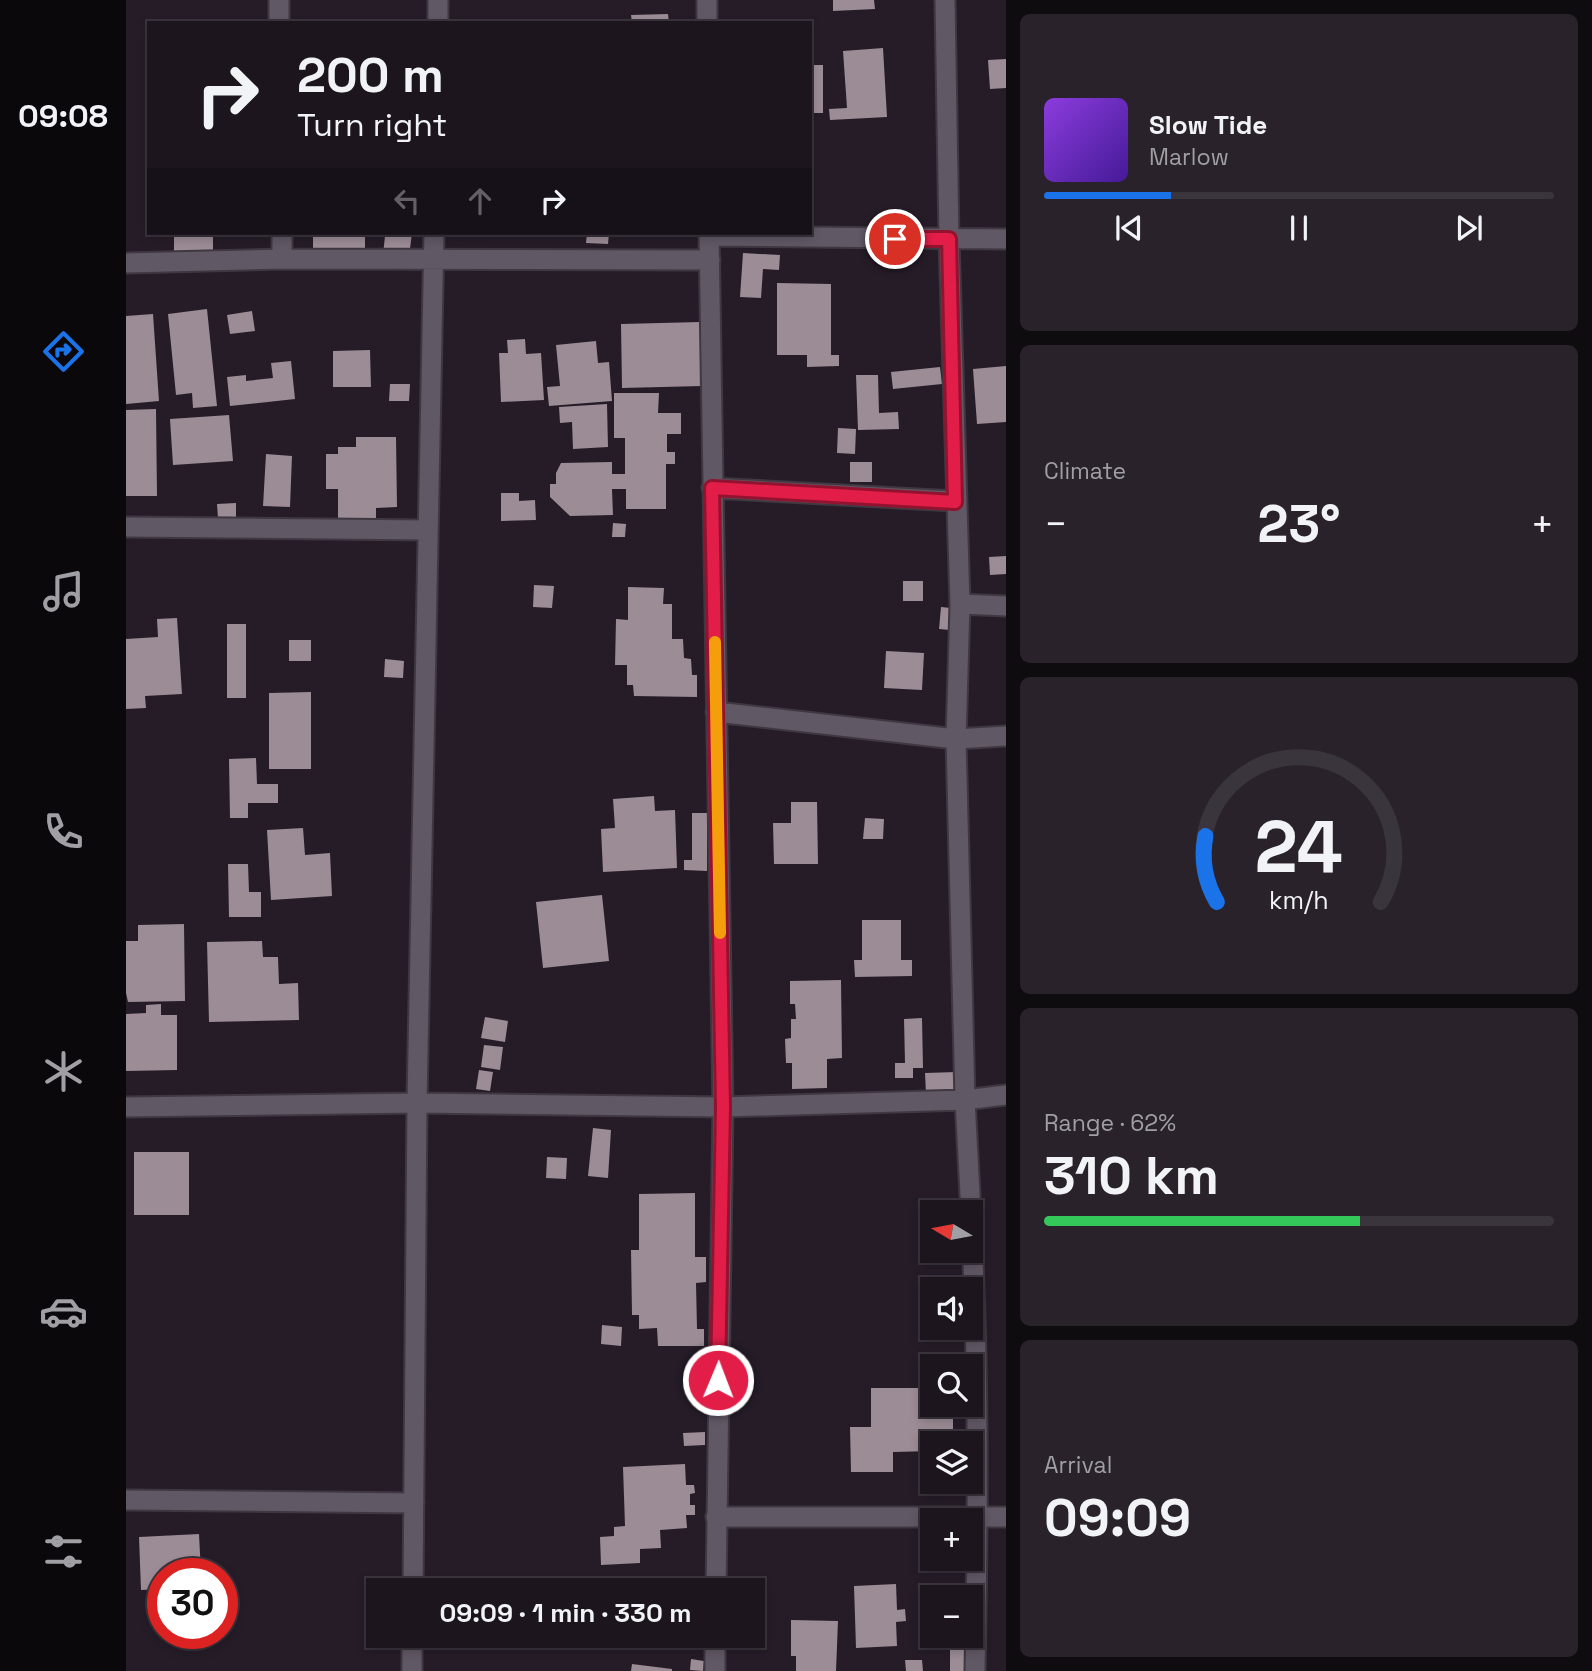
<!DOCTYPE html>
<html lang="en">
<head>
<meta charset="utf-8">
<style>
	:root { --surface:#1c151e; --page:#29222b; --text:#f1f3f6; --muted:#a09fa4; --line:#3a343c; --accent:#1a73e8 }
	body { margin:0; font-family:"Space Grotesk",sans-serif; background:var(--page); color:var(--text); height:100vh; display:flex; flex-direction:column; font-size:26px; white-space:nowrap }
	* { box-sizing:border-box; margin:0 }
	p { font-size:23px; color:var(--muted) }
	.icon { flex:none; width:38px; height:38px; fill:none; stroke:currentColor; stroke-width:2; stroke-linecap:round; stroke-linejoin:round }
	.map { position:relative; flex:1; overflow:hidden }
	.panel { display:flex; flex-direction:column; gap:14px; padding:14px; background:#0f0c10; width:586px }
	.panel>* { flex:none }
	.top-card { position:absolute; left:21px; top:21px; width:665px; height:214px; border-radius:0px; box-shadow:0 4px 10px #0003,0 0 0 2px var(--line); background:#1c151e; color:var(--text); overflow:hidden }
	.needle { width:46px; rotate:280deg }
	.tools { position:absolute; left:794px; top:1200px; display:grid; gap:14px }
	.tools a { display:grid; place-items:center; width:63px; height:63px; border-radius:0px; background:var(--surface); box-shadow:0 4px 10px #0003,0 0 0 2px var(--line); font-size:35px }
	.speed { position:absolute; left:21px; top:1558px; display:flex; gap:14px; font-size:35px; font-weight:700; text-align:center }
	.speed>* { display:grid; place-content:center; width:91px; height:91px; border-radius:50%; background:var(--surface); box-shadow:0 4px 10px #0003,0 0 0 2px var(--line); line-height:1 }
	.speed .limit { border:10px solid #d22; background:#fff; color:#111 }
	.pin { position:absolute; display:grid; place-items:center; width:60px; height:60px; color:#fff; margin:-30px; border:4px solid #fff; border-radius:50%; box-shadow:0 2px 7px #0007 }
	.me { position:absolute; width:77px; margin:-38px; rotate:1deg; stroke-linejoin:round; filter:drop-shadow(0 0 5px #0008) }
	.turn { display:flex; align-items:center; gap:24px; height:147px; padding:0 35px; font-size:32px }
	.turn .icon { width:91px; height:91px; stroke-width:2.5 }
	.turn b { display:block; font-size:49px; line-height:60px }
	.lanes { display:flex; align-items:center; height:66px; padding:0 35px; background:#0003; justify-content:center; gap:35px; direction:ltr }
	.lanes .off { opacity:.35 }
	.big { font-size:52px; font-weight:700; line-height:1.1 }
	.panel .tile { flex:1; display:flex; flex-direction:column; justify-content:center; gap:10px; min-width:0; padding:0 24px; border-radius:10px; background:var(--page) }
	.panel .dial { align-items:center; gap:0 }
	.dial svg { height:182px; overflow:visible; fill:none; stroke:var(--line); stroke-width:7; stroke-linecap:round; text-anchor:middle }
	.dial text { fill:var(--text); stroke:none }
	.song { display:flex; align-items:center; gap:21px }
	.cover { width:84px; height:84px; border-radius:10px; background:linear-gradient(135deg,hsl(270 70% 55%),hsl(260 70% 35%)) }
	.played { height:7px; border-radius:4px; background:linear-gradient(90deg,var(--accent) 25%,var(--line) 25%) }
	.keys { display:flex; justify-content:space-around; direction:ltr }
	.heat { display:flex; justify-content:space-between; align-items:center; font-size:38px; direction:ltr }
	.charge { height:10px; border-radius:5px; background:linear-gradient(90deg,#34c759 62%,var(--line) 0) }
	.trip { position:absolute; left:240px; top:1578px; width:399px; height:70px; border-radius:0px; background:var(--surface); box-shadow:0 4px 10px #0003,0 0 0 2px var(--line); font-weight:700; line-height:70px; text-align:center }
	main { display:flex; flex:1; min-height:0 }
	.dock { display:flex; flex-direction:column; width:126px; justify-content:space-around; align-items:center; background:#0b080c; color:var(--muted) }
	.dock .icon { width:49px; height:49px }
	.dock .on { color:var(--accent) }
	.dock b { font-size:32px; color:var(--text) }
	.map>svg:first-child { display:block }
</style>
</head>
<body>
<main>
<nav class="dock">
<b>09:08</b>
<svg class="icon on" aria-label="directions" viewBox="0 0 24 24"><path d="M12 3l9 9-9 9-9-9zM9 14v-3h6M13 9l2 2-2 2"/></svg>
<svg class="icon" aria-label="music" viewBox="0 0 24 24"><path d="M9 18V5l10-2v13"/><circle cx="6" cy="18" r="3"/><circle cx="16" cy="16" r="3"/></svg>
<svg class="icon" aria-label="phone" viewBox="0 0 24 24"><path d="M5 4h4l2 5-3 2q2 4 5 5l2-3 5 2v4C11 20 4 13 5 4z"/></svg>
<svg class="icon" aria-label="climate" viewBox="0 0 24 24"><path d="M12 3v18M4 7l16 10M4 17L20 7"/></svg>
<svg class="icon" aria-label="car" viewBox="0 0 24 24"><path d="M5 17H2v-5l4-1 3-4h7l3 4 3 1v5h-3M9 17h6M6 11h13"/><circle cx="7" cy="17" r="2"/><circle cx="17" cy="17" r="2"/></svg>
<svg class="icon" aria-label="filters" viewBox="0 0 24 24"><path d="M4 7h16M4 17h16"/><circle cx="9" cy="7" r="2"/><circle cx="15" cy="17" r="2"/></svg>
</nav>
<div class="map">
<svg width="880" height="1671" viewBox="0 0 880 1671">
	<rect width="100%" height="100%" fill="#251c28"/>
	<path fill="#9c8c96" d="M707 0H748L749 9 707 11Z
		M542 14 543 23H506L505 15Z
		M757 48 761 117 704 120 703 109 721 108 717 51Z
		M880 59V88L864 89 862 60Z
		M684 65H697V113H684Z
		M48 233H87V251H48Z
		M187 233H239V254L187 253Z
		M269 233H286L283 257 257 255 259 236 268 237Z
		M461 233H483L482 244 460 243Z
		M617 253 654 255 653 270 637 269 635 298 614 297Z
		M651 283 705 284V355H713V366L681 367V355H651Z
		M81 309 91 406 67 408 66 393 50 395 42 314Z
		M126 311 129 331 104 334 101 315Z
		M27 314 33 401 0 404V316Z
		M574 322 576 386 496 388 495 324Z
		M399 339 400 354 415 353 418 400 375 402 373 353H382L381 340Z
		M470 341 472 363 483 362 486 401 423 406 421 387 434 386 430 345Z
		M244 350 245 387H207V351Z
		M165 361 169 399 104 406 101 377 120 375V381L147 378 145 363Z
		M880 366V422L851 424 847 369Z
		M814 367 816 384 767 389 765 372Z
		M730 375H752L753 413 772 412 773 429 732 430Z
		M264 384H284L283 401H263Z
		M488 393H533L532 413H555V434H541V452H549V464H540V509H500V489H486L487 515 444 516 424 497V484H430V473L435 463 486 462V474H499V438H488Z
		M481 404 482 447 447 449 446 422 434 423 433 407Z
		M30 409 31 496H0V410Z
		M103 415 107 461 47 465 44 419Z
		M712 428 730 429 729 454 711 453Z
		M230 437H270L271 507 250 508V524H212V489H200V454H212V447H230Z
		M140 454 166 456 164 507 137 506Z
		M724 462H746V482H724Z
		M375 493H393V501L409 500 410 520 375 521Z
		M110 503V517L92 518 91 504Z
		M487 523 500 524 499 537H486Z
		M880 556V574L864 575 863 557Z
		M777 581H797V601H777Z
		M408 585 428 586 426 608 407 607Z
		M502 587 538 588 537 604H546V639H557L558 658 565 659 566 675H571V697L508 696 507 685H501V665H489L490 619 502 620Z
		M815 607 825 608 824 630 813 629Z
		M51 618 56 694 19 696 20 708 0 709V639L32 637 31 619Z
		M101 624H120V698H101Z
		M163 640H185V661H163Z
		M760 651 798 653 796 690 758 688Z
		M259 659 278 661 277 678 258 677Z
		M185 692V769H143V693Z
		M130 758 131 784H152V803H122V818H104L103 759Z
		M528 796 529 811 549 810 551 868 477 872 475 829 489 828 487 799Z
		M665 802H691L692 864H648L647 823H665Z
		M566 813H581V871L558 870V860H566Z
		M739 818 758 819 757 839H737Z
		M177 828 179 855 204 853 206 896 145 900 141 830Z
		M102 864H122L123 892H135V917H103Z
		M476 895 483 961 417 968 410 902Z
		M736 920H775V960H786V976L729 977 728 960H736Z
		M58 924 59 1001 2 1002 0 993V941H12V925Z
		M136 941 137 957H152L153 984 172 983 173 1020 83 1022 81 942Z
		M715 980 716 1058 701 1059V1088L666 1089V1063H660L659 1039 665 1038V1019H670L669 1004H664V981Z
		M35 1004V1015H51V1070L0 1071V1014L20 1013V1005Z
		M359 1017 382 1021 379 1042 355 1038Z
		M796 1018 797 1068H787V1078H769V1063H779L778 1019Z
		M358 1045 377 1047 374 1070 355 1067Z
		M353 1070 367 1072 364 1091 350 1089Z
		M830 1072V1093L800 1094 799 1073Z
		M467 1128 485 1130 482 1178 462 1176Z
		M8 1152H63V1215H8Z
		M421 1157 441 1158 440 1179 420 1178Z
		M569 1193V1257H580V1282L570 1283 571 1329H578V1346H532L531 1328 513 1329V1315H506L505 1250H513V1194Z
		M476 1325 496 1327 495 1346 475 1344Z
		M745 1388H807V1405H827V1432H809L807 1451 767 1452V1472H725L724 1427H745Z
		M579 1432V1445L558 1446 557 1433Z
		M559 1464 560 1485H568L569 1493 564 1494V1505H569V1515H560L561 1528 534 1530 535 1548 514 1549V1563L475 1565 474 1537 488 1536V1527L499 1526 497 1467Z
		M73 1534 75 1573H37V1589L15 1590 13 1537Z
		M770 1584 771 1610 779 1609 780 1621 770 1622 771 1646 730 1648 728 1586Z
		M665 1620 712 1621 710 1671H670V1656H665Z
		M824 1646H839V1671H824Z
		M565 1659 578 1661 577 1671 564 1670Z
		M779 1660H796L797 1671H780Z
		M506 1664 546 1669V1671H505Z"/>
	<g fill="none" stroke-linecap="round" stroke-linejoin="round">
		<defs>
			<path id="minor" d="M153 0V23
				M581 0V23
				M819 0 823 239 834 604 830 739 839 1100 845 1213
				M312 23V0
				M156 233V259
				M583 233 597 1107 590 1591
				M583 236 880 239
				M0 263 156 259 584 260
				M586 488 829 501
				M0 527 301 530
				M834 604 880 606
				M590 712 830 739 880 736
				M0 1107 291 1103 597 1107 839 1100 880 1095
				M845 1220C853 1370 852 1520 849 1671
				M0 1500 288 1503
				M590 1517H880
				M287 1591 291 1103 308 233
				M286 1671V1636
				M589 1671V1636"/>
		</defs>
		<use href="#minor" stroke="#3f3841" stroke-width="23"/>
		<use href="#minor" stroke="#615865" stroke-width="19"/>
	</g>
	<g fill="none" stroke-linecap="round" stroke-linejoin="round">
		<defs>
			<path id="route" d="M592 1380 597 1107 586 488 829 502 823 239H769"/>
		</defs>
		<use href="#route" stroke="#92132f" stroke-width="18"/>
		<use href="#route" stroke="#e11d48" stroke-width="12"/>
		<path stroke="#f59e0b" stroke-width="12" d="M589 642 594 933"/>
	</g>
</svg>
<div class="tools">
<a><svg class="needle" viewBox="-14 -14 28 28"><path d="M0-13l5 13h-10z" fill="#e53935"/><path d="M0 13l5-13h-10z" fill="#a09fa4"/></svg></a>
<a><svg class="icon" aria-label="sound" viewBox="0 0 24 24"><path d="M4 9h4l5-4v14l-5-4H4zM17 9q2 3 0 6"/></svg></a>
<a><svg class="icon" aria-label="search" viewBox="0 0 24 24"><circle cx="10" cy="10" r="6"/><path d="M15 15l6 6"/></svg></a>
<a><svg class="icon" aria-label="layers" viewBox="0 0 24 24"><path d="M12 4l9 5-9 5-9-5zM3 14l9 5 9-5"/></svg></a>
<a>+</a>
<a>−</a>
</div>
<div class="speed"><div class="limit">30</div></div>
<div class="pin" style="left:769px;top:239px;background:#d93025"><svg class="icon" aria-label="arrive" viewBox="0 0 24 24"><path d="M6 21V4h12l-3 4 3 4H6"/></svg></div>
<svg class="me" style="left:592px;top:1380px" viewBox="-20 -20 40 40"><circle r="17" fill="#e11d48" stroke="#fff" stroke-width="3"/><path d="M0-11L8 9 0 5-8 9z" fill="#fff"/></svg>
<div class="trip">09:09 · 1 min · 330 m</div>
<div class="top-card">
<div class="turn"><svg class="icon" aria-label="right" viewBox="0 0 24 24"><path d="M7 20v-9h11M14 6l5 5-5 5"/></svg><div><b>200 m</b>Turn right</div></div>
<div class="lanes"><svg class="icon off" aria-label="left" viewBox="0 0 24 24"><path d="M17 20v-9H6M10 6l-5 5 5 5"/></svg><svg class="icon off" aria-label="ahead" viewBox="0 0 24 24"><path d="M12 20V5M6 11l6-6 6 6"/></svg><svg class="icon" aria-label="right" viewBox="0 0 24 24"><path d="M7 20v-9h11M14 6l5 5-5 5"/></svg></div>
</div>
</div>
<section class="panel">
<div class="tile">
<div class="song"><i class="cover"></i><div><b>Slow Tide</b><p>Marlow</p></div></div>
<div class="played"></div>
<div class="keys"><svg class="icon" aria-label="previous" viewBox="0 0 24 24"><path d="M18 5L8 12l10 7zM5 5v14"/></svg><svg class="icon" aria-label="pause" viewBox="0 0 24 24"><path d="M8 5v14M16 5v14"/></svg><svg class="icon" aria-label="next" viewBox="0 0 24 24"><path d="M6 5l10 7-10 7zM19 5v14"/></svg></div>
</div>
<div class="tile"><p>Climate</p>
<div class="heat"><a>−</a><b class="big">23°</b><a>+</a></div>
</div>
<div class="tile dial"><svg viewBox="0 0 100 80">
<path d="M14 69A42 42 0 1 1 86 69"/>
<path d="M14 69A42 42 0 0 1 9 40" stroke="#1a73e8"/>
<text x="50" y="56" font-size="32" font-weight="700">24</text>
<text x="50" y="72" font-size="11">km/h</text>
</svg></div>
<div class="tile"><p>Range · 62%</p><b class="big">310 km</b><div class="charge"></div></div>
<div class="tile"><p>Arrival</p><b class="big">09:09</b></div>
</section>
</main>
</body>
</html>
